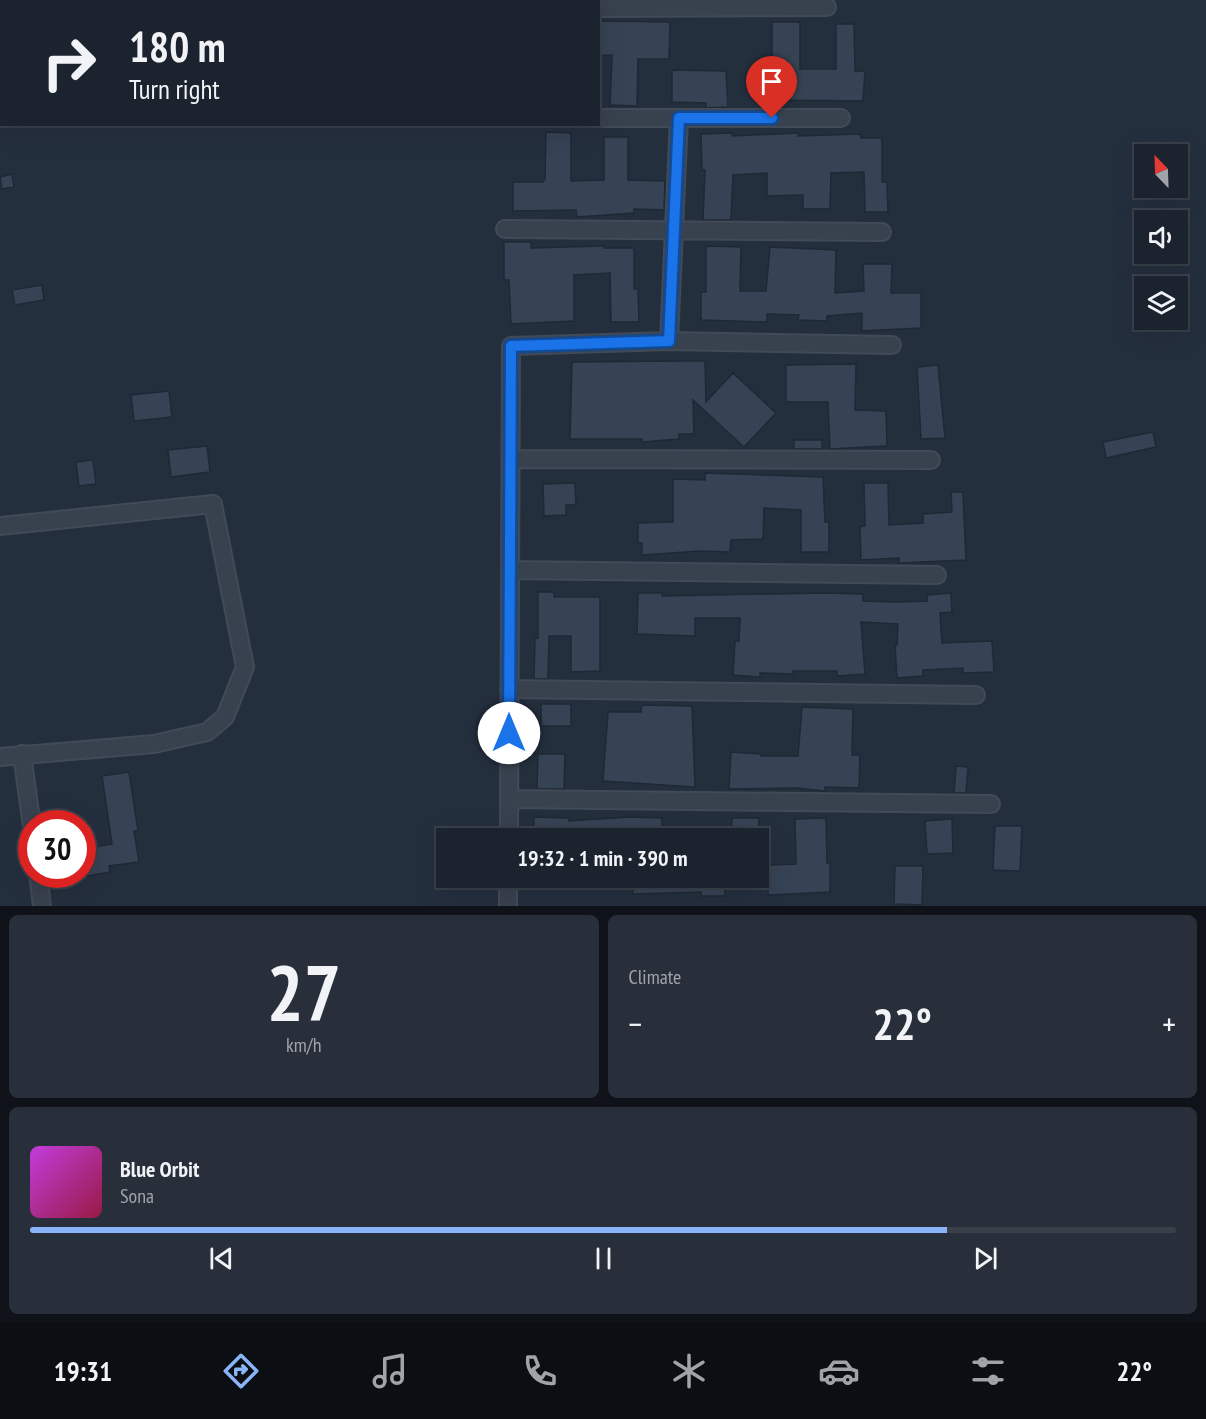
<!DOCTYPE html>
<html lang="en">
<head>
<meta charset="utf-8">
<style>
	:root { --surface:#1b232e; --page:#282f3a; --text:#f1f3f6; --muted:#a0a4aa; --line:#39404a; --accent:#8ab4f8 }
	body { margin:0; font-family:"PT Sans Narrow",sans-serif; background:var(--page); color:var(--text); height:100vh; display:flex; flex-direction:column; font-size:22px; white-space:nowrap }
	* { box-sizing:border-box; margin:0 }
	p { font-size:20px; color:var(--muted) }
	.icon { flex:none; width:33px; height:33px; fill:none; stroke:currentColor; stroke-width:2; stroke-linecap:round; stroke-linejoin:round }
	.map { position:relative; height:906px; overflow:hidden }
	.sheet { display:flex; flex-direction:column; gap:9px; padding:9px; background:#0f1319; flex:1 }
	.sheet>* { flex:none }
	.banner { position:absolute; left:0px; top:0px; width:600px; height:126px; box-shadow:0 6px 24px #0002,0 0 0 2px var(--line); background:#1b232e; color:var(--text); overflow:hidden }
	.needle { width:39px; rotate:337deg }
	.controls { position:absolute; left:1134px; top:144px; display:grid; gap:12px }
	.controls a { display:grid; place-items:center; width:54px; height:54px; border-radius:0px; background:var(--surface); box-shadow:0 6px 24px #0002,0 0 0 2px var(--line); font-size:30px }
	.speed { position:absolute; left:18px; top:810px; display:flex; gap:12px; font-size:30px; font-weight:700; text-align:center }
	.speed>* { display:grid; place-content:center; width:78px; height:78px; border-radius:50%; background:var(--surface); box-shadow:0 6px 24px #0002,0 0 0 2px var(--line); line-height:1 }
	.speed .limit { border:9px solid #d22; background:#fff; color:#111 }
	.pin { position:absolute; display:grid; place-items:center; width:51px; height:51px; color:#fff; margin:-62px -26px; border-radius:50% 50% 50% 0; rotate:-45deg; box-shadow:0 0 6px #0007 }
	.pin .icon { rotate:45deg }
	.me { position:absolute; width:66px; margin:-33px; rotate:0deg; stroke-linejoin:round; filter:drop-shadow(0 0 4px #0008) }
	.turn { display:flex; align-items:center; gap:21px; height:126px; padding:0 30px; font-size:27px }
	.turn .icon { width:78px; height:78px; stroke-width:2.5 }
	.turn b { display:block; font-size:42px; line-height:51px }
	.big { font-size:45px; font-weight:800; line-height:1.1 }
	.sheet .tile { flex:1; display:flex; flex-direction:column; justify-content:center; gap:9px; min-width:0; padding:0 21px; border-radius:9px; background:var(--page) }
	.sheet .dial { align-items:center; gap:0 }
	.dial b { font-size:78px; line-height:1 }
	.song { display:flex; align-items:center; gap:18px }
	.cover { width:72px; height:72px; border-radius:9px; background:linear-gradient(135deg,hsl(290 70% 55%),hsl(340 70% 35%)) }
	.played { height:6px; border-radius:3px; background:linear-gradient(90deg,var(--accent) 80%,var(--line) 80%) }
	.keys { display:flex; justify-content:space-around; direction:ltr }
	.heat { display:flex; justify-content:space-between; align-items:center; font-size:33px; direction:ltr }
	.sheet .tiles { flex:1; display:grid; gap:9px; grid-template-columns:1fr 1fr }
	.tile:last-child { grid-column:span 2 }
	.trip { position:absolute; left:436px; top:828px; width:333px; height:60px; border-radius:0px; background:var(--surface); box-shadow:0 6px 24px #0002,0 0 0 2px var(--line); font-weight:800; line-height:60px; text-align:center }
	.dock { display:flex; height:96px; justify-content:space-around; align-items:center; background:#0b0e12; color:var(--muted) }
	.dock .icon { width:42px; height:42px }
	.dock .active { color:var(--accent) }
	.dock b { font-size:27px; color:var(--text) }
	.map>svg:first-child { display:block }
</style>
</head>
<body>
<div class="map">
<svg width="1206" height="906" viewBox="0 0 1206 906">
	<rect width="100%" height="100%" fill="#242f3e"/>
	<path fill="#364354" stroke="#1f2835" stroke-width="1.5" d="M598 21 670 22 669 59H638L637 106 610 105 612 55 598 56Z
		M772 22H800V69H836V24H854L855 71H865L863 101 772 100Z
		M672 70 726 71 728 107 706 108V103L672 102Z
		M546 132 571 133V181L604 180V137H628V180L665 181 664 210 634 209V213L577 217 576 210 513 211V182H543L545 179Z
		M732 133V136L798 133V136L860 134 861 138H882V182H887L888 212H865L864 172 831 173 830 209H803V195L767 196V173L733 175 731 220H703L705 170H702L701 134Z
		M12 174 14 187 2 189 0 177Z
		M504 242H531V248L604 246V248H634V289H638L639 322H611L610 273 574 275V321L511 324 509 280H504Z
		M706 246 741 247 740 291H766L770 247 836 250 835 293 864 291 863 264H892L891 293H921V328L862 331V313L827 316V321L798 320 799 315 767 314V322L701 320V292H706Z
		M42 285 44 300 15 305 12 290Z
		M676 361H705L706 402 733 373 776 413 744 447 693 400 694 434H679V439L642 442V439H570L572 362Z
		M856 364 855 410 886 411 887 446 830 449 828 402H786V365Z
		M938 365 945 438 921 439 917 367Z
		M169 391 172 417 134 421 131 395Z
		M1153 432 1156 447 1106 458 1103 442Z
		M794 440H822V449H794Z
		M207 446 210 472 171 477 168 450Z
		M93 460 96 484 79 486 76 462Z
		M705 473 823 477 825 522H829V552H801V510L764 508 763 539 731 540 730 552 700 551 642 555V543H638V523L673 522V479L705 480Z
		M575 483 576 505H566V515L544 516 543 484Z
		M864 483H888L889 525 923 523V514L952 512 951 492H963L966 560 899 563V558L861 560 860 527 865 526Z
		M538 592H554V597H600V671L571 672V636H549L548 679H534L535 638H538Z
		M638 593H662V596L823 593 863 594V601L898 602 927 601V595L951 593 952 612 940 613 942 643 992 641 994 672 963 673V668L923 670V676L897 678 895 645H897L898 624 861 622 865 674 837 676V671H793V674L760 673V677L733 675 735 641H739L740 618H695V636L637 634Z
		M541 704H571V726H541Z
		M642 705 692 706 695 787 603 781 608 712H641Z
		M802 707 853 709 852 755H860L859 788 825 787V791L798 788 729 789 731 752 761 754V756H798Z
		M538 754H565L564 789H537Z
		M956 766 968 767 966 793H954Z
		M129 772 138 831H134L139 862 109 866 110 872 82 877V849L112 844 102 776Z
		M534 817 569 818V821L630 817 662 818V838H534Z
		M732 818H759L758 838H731Z
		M826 818 827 863H830V892L768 895V865L796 864 795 819Z
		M952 819 953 853 927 854 925 821Z
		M995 826H1022L1020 871 993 870Z
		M895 866H923L922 905 894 904Z
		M633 878H725V896H701V892L633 894Z"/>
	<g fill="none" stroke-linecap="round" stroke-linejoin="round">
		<defs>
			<path id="minor" d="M516 2V0
				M598 8 827 7
				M598 118H841
				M505 229 882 232
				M669 341 679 118
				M511 459 931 460
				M0 526 213 504 245 667 225 717 207 732 154 744 0 757
				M510 570 937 575
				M509 689 976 695
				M22 754 32 827
				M509 799 991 804
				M509 838 511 346 669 341 892 345
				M38 874 42 906
				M508 906V878"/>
		</defs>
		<use href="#minor" stroke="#414a57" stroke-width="20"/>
		<use href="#minor" stroke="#38414e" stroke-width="16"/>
	</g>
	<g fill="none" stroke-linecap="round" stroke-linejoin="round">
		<defs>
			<path id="route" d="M509 733 511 346 669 341 679 118H772"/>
		</defs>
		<use href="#route" stroke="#114b97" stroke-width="15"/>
		<use href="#route" stroke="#1a73e8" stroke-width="10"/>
	</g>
</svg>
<div class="controls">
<a><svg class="needle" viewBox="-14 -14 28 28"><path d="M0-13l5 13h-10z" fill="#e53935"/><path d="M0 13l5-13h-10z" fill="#a0a4aa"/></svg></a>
<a><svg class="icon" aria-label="sound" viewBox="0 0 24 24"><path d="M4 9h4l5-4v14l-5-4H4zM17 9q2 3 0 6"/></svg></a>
<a><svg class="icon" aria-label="layers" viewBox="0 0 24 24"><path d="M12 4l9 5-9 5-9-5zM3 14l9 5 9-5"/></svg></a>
</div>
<div class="speed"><div class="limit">30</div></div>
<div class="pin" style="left:772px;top:118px;background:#d93025"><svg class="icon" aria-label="arrive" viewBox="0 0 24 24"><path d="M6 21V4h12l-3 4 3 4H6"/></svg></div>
<svg class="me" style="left:509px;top:733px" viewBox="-20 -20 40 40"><circle r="19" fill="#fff"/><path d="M0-13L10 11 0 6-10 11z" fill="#1a73e8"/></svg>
<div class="trip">19:32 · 1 min · 390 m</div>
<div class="banner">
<div class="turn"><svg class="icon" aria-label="right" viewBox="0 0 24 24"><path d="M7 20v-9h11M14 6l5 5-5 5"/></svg><div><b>180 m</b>Turn right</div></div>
</div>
</div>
<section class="sheet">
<div class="tiles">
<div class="tile dial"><b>27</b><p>km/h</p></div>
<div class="tile"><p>Climate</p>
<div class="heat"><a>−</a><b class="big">22°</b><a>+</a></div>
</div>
<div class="tile">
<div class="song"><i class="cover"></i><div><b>Blue Orbit</b><p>Sona</p></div></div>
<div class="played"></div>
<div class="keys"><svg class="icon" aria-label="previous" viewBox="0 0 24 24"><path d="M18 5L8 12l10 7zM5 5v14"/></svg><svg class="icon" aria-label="pause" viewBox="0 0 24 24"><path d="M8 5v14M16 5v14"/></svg><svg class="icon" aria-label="next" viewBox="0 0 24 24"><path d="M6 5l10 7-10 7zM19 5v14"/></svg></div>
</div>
</div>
</section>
<nav class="dock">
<b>19:31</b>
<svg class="icon active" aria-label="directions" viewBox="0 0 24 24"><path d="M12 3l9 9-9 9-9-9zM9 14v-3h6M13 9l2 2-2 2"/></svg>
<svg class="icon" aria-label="music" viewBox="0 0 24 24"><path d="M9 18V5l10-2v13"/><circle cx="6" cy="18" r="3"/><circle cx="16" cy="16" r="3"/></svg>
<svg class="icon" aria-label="phone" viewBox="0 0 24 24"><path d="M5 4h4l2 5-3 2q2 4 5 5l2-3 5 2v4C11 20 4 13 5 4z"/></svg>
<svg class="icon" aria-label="climate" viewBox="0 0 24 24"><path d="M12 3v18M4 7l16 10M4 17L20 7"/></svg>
<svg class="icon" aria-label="car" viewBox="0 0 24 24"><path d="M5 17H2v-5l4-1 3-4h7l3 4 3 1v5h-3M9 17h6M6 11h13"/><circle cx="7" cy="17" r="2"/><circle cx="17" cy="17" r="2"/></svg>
<svg class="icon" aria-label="filters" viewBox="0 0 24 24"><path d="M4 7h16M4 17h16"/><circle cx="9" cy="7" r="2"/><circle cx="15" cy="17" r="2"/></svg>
<b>22°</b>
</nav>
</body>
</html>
